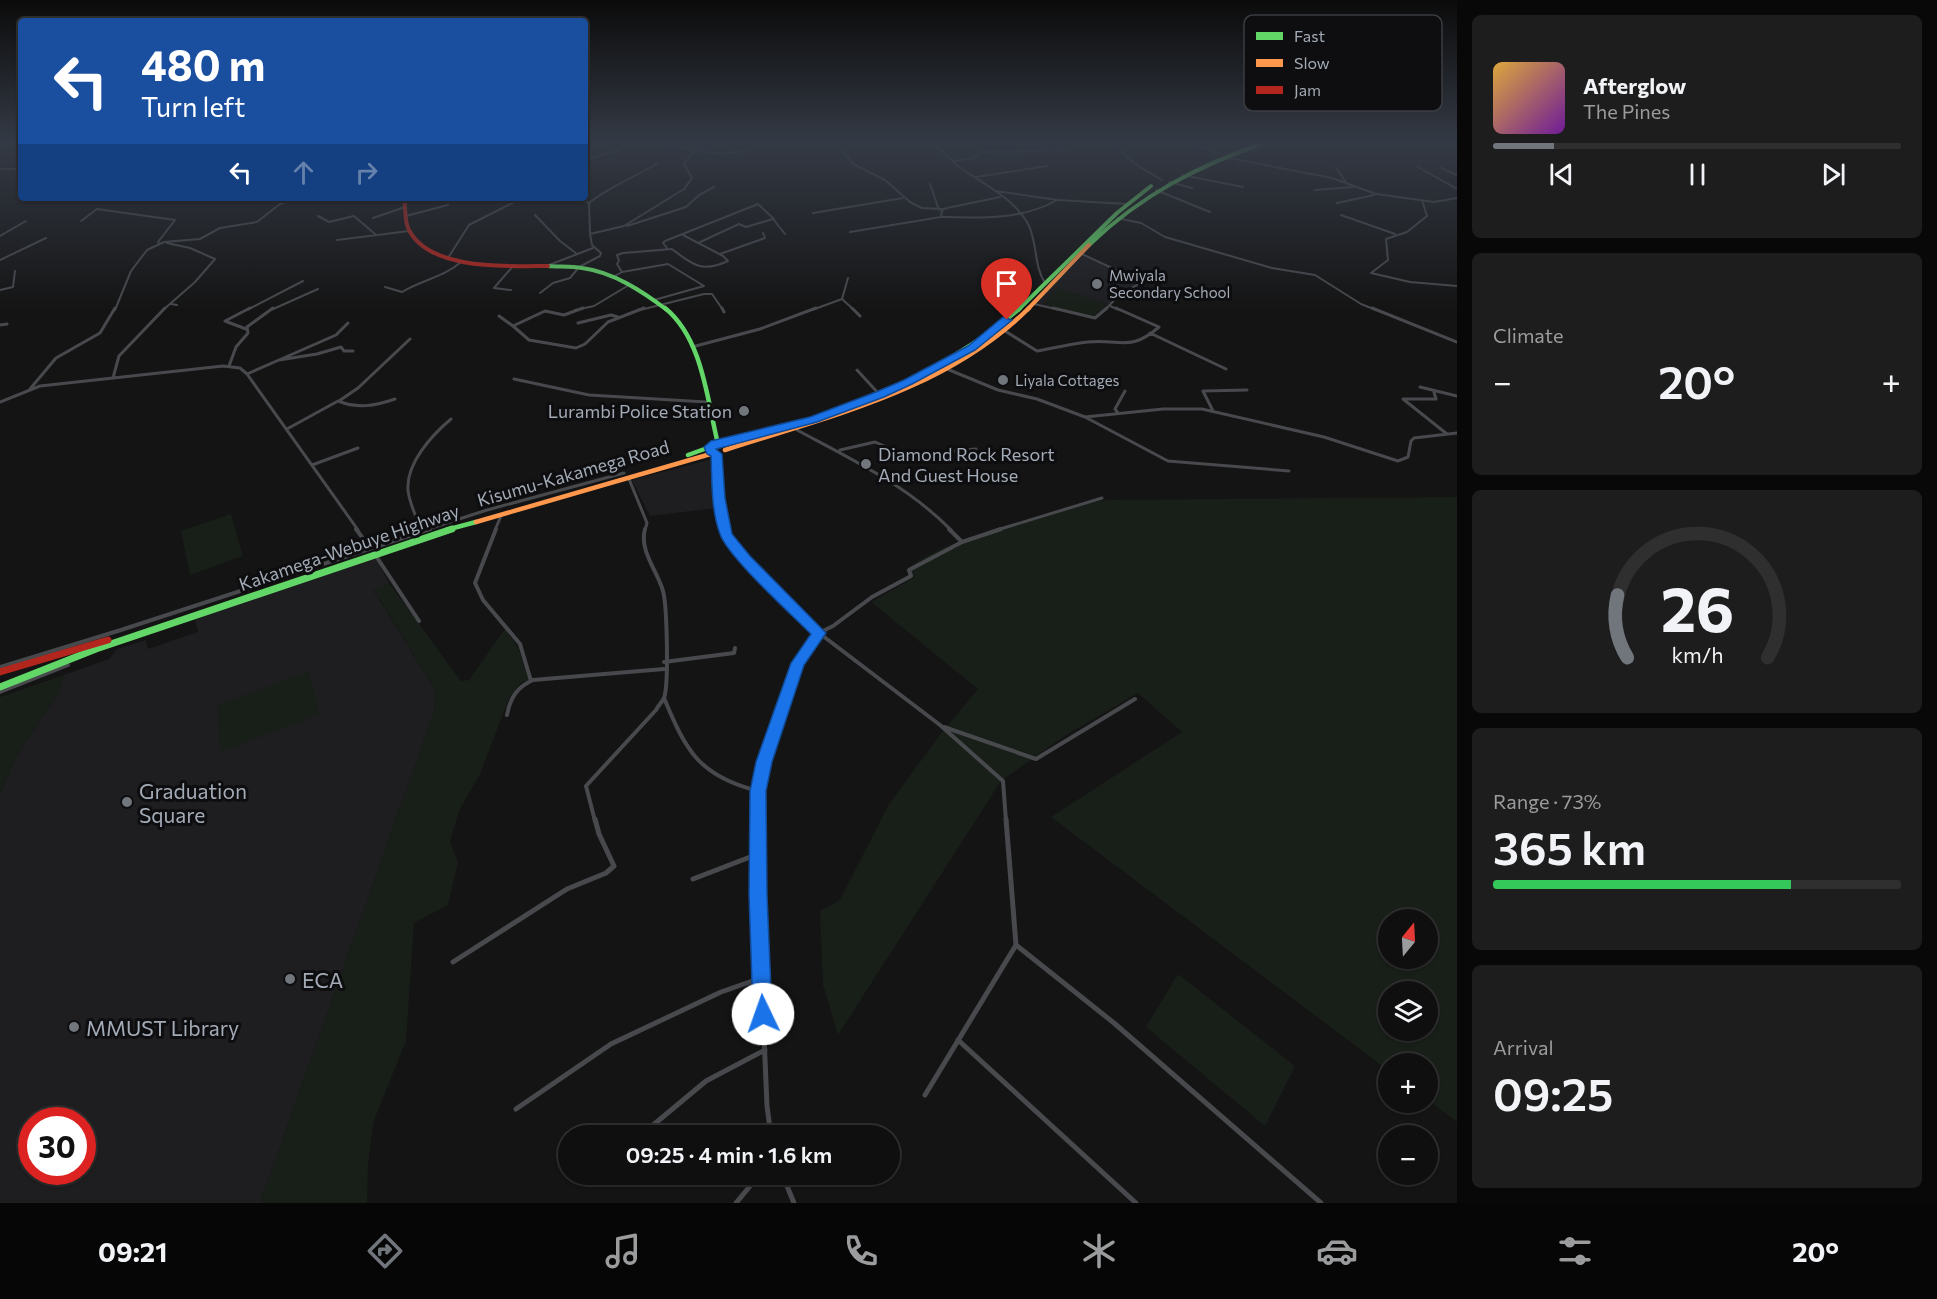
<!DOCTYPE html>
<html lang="en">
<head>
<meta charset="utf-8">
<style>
	:root { --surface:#0f0f0f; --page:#1d1d1d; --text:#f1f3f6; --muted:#9b9c9e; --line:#2f2f2f; --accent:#71767d }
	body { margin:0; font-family:Commissioner,sans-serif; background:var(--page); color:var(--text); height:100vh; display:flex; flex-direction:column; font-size:22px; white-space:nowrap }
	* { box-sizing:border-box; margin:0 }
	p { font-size:20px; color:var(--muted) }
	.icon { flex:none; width:33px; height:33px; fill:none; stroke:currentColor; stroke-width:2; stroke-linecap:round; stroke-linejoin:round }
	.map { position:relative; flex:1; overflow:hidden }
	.sheet { display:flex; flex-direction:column; gap:15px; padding:15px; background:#080808; width:480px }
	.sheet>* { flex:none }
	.hud { position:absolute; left:18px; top:18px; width:570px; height:183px; border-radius:6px; box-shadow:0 2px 4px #0004,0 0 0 2px var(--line); background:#1a4fa0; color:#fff; overflow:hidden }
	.needle { width:39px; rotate:18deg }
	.fabs { position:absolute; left:1378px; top:909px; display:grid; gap:12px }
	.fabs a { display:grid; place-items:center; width:60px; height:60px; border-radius:50%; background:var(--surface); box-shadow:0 2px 4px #0004,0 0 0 2px var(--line); font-size:30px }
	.speed { position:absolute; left:18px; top:1107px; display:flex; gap:12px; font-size:30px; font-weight:700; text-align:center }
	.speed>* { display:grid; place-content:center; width:78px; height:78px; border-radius:50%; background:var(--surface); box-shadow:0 2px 4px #0004,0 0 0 2px var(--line); line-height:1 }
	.speed .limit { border:9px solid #d22; background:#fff; color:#111 }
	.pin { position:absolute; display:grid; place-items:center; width:51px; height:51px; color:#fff; margin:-62px -26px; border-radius:50% 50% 50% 0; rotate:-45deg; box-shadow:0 0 6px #0007 }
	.pin .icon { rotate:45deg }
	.me { position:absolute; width:66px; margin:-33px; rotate:357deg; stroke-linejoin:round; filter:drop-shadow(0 0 4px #0008) }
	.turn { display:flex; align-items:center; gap:21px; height:126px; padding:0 24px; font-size:27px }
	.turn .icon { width:78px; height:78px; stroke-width:2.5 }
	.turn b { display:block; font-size:42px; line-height:51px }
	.lanes { display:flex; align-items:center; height:57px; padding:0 24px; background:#0003; justify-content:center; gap:30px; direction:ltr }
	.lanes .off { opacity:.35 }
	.big { font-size:45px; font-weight:600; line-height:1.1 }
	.sheet .card { flex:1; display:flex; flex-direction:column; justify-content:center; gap:9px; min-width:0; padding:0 21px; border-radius:9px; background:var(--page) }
	.sheet .dial { align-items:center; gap:0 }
	.dial svg { height:156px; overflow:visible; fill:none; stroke:var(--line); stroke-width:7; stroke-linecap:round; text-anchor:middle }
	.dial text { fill:var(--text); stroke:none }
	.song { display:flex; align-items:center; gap:18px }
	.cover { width:72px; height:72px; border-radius:9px; background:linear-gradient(135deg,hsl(40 70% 55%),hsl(280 70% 35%)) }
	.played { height:6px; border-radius:3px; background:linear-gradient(90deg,var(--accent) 15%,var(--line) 15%) }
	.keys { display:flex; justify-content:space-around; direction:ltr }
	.heat { display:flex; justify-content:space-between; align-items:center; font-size:33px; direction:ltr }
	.charge { height:9px; border-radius:4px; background:linear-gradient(90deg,#34c759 73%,var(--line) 0) }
	.trip { position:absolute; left:558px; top:1125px; width:342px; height:60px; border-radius:30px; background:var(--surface); box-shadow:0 2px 4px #0004,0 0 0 2px var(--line); font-weight:600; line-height:60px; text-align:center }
	.tab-bar { display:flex; height:96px; justify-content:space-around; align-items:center; background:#060606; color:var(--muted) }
	.tab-bar .icon { width:42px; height:42px }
	.tab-bar .selected { color:var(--accent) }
	.tab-bar b { font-size:27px; color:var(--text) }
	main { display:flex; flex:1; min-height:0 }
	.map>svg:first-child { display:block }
</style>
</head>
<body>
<main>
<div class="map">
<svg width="1457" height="1203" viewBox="0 0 1457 1203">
	<rect width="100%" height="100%" fill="#141414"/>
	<path fill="#1e1e21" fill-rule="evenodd" d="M1082 254 1142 282 1120 294 1097 317 1035 304Z
		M712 459 716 508 650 516 632 480Z
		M374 555 389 583 374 591 436 691 434 712 260 1203H0V792L17 756 57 696 64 675 109 659 117 649 146 640 148 649 198 632 195 619ZM32 1120H82V1172H32Z"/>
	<path fill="#181e18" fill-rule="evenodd" d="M1056 288 1107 303 1094 317 1044 304Z
		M1457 497V1122L1428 1100V1064H1389V1071L1051 817 1182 732 1138 693 1066 735 1001 781 838 1035 823 985 820 911 840 900 889 804 942 732 978 689 871 602 915 577 906 570C936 545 979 536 1016 524 1046 515 1075 505 1106 500ZM1389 920H1428V958H1389ZM1389 992H1428V1030H1389Z
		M231 514 243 556 190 575 181 531Z
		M389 583 461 681 469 680 505 629 518 648 529 680 521 683 510 696 480 774 459 811 450 841 458 862 448 905 414 923 406 1041 373 1123 368 1166 367 1203H260L434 712 436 691 374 590Z
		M309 672 320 714 220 752 217 705Z
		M64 675 57 696 17 756 0 792V697Z
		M1178 974 1295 1066 1265 1126 1146 1027Z"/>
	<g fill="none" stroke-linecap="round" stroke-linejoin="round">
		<path stroke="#47494d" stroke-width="2" d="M663 142 662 144 720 154 746 151
			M932 142C941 150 950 159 959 167 982 183 1012 197 1027 222 1038 241 1033 264 1045 283
			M1110 142 1135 164 1162 180
			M1188 142 1221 154
			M790 145 834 142
			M1113 145 1126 142
			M842 150 853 164 885 180 910 202 922 208 942 209
			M1224 157 1332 178 1376 194 1434 202 1457 198
			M585 160 619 150 622 146 621 142
			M954 161 975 158 980 152 1067 150
			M1418 167 1457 189
			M1336 168 1346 182
			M1441 168 1457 175
			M0 169H21
			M1182 175 1243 187
			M976 177 1047 166
			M1169 182 1192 188
			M930 184 939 210
			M1156 190 1210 212
			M1315 190 1353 187
			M996 191 1058 200 1127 204
			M579 198 589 203 590 234
			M589 203C610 186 635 177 658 163
			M1337 203 1374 195
			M813 213 903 198
			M535 215 560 241 577 254
			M1341 215 1395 234
			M318 216 329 222 354 216 375 234
			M406 216 448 205
			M941 217C979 218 1023 220 1057 200
			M373 218 405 207
			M1117 218 1141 223 1165 237 1272 268 1315 275 1361 304 1376 310
			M81 221 97 209 175 220 158 242 159 244
			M627 226 686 207 699 195 714 187
			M850 232 941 217 942 210 947 208 1000 197
			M0 236 26 221
			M337 240 409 231
			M698 243 739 224 746 227 773 219 785 234
			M667 248 663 243 665 241 758 204 774 219
			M720 254 765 238 763 233
			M1082 254 1142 282
			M448 258 469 225 522 198
			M0 260 46 238
			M549 265 593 248
			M622 272 617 264 619 261 617 255 623 253 672 249C693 265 702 273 728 261L723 256 683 235
			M1371 273 1388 260 1386 239 1407 232 1427 216 1422 200
			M1371 273 1410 282 1457 286
			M613 277 622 272 668 264 704 286 654 300
			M848 278 842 299 854 310
			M385 287 402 292C422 280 444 277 461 262
			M0 290 13 287 15 271
			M511 290 494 288 514 265
			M540 293 553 283 570 278 579 267 600 256 601 253 592 245 590 234 624 226 684 189 692 178 684 164 701 142
			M171 304 177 305
			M1034 304 1060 310
			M1110 306 1119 310
			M115 310 131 271 147 250 164 242 200 239 220 228 257 222 280 204 296 198
			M163 310 195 282 215 259 190 248 167 243
			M247 310 303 281
			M271 310 318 289
			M575 310 594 306 629 285
			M640 310 704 294H712L723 310
			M812 310 842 299
			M1105 310 1120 294 1143 282"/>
		<path stroke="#47494d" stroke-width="3" d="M722 308 724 312
			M852 308 860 316
			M1053 308 1095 318 1107 308
			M1372 308 1457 342
			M499 316 513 326 545 311 564 315 583 308
			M578 323 611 315 618 317
			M0 325 7 324
			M513 326 529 340 576 348 585 344 608 322 644 308
			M246 329 225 321 250 308
			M1005 331 1037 351C1054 348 1071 344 1088 342 1122 339 1130 352 1159 327L1116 308
			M1150 333 1226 369
			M692 347 760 329 816 308
			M279 360 336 335 348 323
			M229 366 236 347 248 333 247 327 273 308
			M947 369 998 390 1037 399 1085 417 1168 461 1289 471
			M857 370 879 394
			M247 374 279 360 317 354 341 347 344 351H353
			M113 378 119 356 165 308
			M514 379 589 395 706 402
			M1420 387 1457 396
			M30 389 56 358 100 333 115 308
			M1434 392 1436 399H1403L1447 434
			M339 401 358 388 410 339
			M0 402 40 386 223 366 240 368 247 374 358 530
			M1213 411 1203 391 1247 390
			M1118 413 1115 409 1125 391
			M1085 417 1163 409H1202L1324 437 1398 461 1408 457 1411 441 1414 438 1457 433
			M287 429 338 401C358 409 375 406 395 399
			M797 430C851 459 908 486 951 530
			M840 450 875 442 907 456 976 449
			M717 454 719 501 726 530
			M312 465 358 448
			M629 479 647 523 645 530
			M421 530C417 518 409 503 408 490 406 463 432 435 451 419
			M425 530 487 510 624 473
			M495 530 501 516
			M997 530 1102 498"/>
		<path stroke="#47494d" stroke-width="4" d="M356 529 370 548
			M420 529 421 531
			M496 529 475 583 483 600 520 644 531 681
			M725 529 733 545 819 633 940 725 1003 781 1006 821
			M949 529 962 542 1001 529
			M376 556 419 621
			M664 662 734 653 735 648
			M0 667 121 630 430 529
			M0 692 68 665
			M664 698C686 751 699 776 758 791
			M507 715C510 698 517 687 533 680L664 669
			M944 727 1036 759 1135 699
			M595 821 586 786 656 710C658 706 662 702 664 698 669 685 667 605 663 591 657 570 639 551 645 529
			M758 821V791L764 762 798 663 809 645 819 633 833 626 872 597 911 576 909 570 962 542"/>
		<path stroke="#47494d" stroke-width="5" d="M758 819V894L767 1106 771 1136
			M1006 819 1016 945 1114 1023 1321 1203
			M693 879 758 854
			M453 962 567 889 606 873 614 866 599 834 595 819
			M958 1040 1136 1203
			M925 1095 1016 945
			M516 1109 611 1044 721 992 761 978
			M640 1136 706 1081 765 1050
			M782 1174 794 1203
			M736 1203 760 1174"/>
		<path stroke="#63d668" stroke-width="4" d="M1089 245C1141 195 1199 165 1267 142
			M548 266C559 267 571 266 582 268 613 272 642 291 667 310
			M1018 310 1117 213 1151 186"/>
		<path stroke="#63d668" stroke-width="4.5" d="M665 308C703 339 707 400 718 444
			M880 394C930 371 978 345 1020 308
			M688 455 710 447
			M446 530 476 522"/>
		<path stroke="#63d668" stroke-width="7" d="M0 687 96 649 452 529"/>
		<path stroke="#ff974d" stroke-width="4" d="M1027 310 1089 245"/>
		<path stroke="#ff974d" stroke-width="4.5" d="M719 444 746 438
			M725 450C832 415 946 390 1029 308
			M476 522 714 453"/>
		<path stroke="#b3261e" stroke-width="4" d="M404 198C406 208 404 221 409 230 430 271 509 266 548 266"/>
		<path stroke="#b3261e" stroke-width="7" d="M0 672 108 640"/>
	</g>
	<linearGradient id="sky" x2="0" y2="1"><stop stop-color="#0b0b0b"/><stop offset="0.46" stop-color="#343a45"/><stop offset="1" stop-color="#343a45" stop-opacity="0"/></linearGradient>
	<rect width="1457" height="310" fill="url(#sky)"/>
	<path fill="#1a73e8" stroke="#114b97" stroke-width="1.5" d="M1003 317 1012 320 975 350 912 384 884 397 817 422 716 449 722 454 725 498 732 534 750 556 826 633 804 665 772 762 766 791 767 894 772 1014 769 1021 763 1024 756 1021 753 1014 749 894 750 791 756 762 791 663 811 634C791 614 728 557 720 534 711 510 712 481 711 456L707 454 704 447 711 441 810 417 876 392 904 380 968 346Z"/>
	<g fill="#71767d" stroke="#0e0e10" stroke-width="2">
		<circle cx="1097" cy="284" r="6"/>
		<circle cx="1003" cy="380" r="6"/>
		<circle cx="744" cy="411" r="6"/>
		<circle cx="866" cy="464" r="6"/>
		<circle cx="127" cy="802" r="6"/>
		<circle cx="290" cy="979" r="6"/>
		<circle cx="74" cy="1027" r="6"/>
	</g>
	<g text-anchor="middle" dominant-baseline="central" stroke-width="6" stroke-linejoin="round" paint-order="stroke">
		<g font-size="15" fill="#a3abb6" stroke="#0e0e10" text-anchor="start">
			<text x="1109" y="275">Mwiyala<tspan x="1109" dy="17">Secondary School</tspan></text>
			<text x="1015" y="380">Liyala Cottages</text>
		</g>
		<g font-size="18" fill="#a3abb6" stroke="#0e0e10" text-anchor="end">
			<text x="732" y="411">Lurambi Police Station</text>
			<text x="878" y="454" text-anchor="start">Diamond Rock Resort<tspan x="878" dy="21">And Guest House</tspan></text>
		</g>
		<g font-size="18" fill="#a3abb6" stroke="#0e0e10">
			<text transform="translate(573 473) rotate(-16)">Kisumu-Kakamega Road</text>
			<text transform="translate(349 547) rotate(-19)">Kakamega-Webuye Highway</text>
		</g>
		<g font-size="21" fill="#a3abb6" stroke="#0e0e10" text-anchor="start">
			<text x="139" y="790">Graduation<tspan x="139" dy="24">Square</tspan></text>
			<text x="302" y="979">ECA</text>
			<text x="86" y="1027">MMUST Library</text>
		</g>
	</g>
	<rect x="1244" y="15" width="198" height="96" rx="9" fill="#0e0e10" stroke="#3b3d42" stroke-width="1.5"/>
	<rect x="1256" y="32" width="27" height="8" fill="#63d668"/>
	<rect x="1256" y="59" width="27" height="8" fill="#ff974d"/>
	<rect x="1256" y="86" width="27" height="8" fill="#b3261e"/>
	<g font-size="16" fill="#a3abb6">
		<text x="1294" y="42">Fast</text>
		<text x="1294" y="69">Slow</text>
		<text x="1294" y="96">Jam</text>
	</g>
</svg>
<div class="fabs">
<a><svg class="needle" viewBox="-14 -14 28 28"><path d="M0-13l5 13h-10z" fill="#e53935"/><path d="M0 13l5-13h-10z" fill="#9b9c9e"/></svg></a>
<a><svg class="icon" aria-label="layers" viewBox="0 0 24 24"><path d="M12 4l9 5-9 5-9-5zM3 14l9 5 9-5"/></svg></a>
<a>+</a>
<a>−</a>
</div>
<div class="speed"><div class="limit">30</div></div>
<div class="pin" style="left:1007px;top:320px;background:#d93025"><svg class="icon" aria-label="arrive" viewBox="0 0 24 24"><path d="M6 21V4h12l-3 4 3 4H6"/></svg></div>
<svg class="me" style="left:763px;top:1014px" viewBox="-20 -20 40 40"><circle r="19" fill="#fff"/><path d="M0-13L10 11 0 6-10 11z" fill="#1a73e8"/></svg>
<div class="trip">09:25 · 4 min · 1.6 km</div>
<div class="hud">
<div class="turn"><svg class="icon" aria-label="left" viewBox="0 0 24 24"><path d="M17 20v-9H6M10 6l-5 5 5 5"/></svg><div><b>480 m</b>Turn left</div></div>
<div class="lanes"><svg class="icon" aria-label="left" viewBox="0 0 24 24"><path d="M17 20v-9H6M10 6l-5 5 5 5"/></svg><svg class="icon off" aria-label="ahead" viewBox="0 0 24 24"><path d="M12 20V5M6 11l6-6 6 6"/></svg><svg class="icon off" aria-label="right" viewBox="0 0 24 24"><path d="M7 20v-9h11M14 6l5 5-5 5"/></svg></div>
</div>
</div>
<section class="sheet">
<div class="card">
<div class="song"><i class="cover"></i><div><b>Afterglow</b><p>The Pines</p></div></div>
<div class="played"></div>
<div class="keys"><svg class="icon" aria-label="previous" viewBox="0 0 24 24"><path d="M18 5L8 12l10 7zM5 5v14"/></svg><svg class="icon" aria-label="pause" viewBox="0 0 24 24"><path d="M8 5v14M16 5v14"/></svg><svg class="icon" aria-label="next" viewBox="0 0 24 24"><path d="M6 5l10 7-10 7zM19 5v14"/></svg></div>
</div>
<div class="card"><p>Climate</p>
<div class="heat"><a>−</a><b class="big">20°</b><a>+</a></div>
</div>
<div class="card dial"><svg viewBox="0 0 100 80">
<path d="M14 69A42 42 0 1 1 86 69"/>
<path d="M14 69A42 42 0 0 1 9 37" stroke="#71767d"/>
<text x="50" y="56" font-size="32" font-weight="700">26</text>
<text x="50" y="72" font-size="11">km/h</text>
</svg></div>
<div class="card"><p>Range · 73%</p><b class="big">365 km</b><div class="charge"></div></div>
<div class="card"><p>Arrival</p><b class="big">09:25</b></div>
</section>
</main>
<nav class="tab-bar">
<b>09:21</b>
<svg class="icon selected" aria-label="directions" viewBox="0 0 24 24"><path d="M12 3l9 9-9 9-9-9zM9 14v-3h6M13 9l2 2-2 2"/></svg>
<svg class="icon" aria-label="music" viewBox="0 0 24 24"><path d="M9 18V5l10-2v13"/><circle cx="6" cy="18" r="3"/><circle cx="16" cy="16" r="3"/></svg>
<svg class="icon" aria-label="phone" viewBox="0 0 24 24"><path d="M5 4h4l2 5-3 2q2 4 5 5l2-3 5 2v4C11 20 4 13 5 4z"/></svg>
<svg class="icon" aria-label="climate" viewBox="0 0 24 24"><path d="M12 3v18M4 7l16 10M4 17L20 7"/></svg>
<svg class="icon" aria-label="car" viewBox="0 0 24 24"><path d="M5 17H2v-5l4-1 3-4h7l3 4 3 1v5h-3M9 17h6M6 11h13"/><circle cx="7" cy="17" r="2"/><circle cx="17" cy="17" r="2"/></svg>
<svg class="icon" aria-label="filters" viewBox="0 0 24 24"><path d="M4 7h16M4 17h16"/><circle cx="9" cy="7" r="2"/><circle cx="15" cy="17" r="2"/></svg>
<b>20°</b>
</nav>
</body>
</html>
